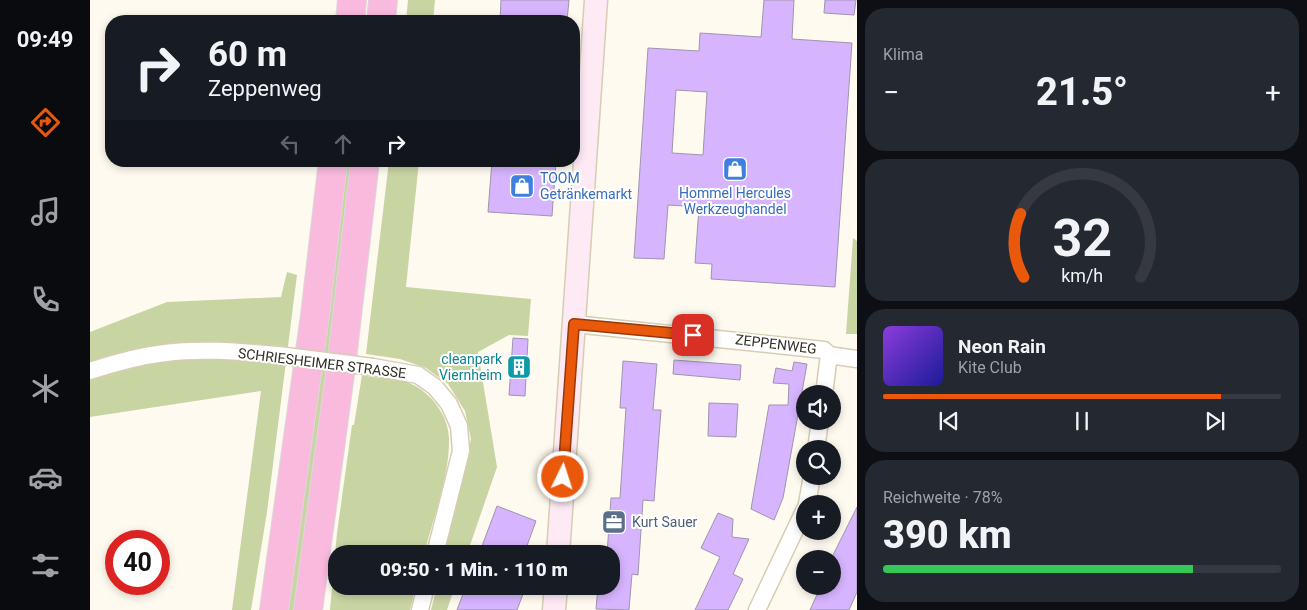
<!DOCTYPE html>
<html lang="de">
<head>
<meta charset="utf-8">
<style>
	:root { --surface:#171b24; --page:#242831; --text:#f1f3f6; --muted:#9ea1a6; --line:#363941; --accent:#ea580c }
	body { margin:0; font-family:Roboto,sans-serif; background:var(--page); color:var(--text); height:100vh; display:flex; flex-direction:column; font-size:19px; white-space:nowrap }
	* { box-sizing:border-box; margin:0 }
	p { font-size:16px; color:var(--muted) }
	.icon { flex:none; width:28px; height:28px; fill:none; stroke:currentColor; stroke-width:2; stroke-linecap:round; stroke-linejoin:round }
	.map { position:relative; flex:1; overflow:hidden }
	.sheet { display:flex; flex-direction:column; gap:8px; padding:8px; background:#0d0f14; width:450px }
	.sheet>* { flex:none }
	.top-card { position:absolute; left:15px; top:15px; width:475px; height:152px; border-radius:20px; box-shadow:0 2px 8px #0003; background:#171b24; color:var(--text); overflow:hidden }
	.tools { position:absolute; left:706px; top:385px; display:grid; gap:10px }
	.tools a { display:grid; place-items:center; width:45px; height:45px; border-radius:50%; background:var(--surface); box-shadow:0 2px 8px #0003; font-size:25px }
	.speed { position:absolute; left:15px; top:530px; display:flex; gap:10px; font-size:25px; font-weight:700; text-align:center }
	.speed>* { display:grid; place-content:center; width:65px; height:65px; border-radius:50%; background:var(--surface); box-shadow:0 2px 8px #0003; line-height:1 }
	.speed .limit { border:8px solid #d22; background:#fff; color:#111 }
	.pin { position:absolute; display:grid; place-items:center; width:42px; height:42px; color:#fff; margin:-21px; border-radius:10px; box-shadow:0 2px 8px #0006 }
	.me { position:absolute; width:55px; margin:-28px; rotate:4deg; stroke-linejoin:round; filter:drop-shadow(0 0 4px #0008) }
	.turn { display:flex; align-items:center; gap:18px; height:105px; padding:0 20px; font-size:22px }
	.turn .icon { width:65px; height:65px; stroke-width:2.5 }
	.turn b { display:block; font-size:35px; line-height:42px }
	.lanes { display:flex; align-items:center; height:48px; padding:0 20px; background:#0003; justify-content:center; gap:25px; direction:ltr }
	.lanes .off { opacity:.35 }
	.big { font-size:38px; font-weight:800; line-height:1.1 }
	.sheet .card { flex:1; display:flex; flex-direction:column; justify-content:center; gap:8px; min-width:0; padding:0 18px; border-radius:20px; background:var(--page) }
	.sheet .dial { align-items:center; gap:0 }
	.dial svg { height:130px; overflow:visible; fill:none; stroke:var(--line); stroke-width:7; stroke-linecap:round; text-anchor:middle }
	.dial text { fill:var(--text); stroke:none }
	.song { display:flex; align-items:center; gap:15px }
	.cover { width:60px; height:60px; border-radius:8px; background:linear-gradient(135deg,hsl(270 70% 55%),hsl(240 70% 35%)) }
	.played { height:5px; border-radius:2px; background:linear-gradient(90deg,var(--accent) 85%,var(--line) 85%) }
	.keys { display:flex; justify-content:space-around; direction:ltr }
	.heat { display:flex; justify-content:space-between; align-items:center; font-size:28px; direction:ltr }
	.charge { height:8px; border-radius:4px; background:linear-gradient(90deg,#34c759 78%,var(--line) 0) }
	.trip { position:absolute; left:238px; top:545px; width:292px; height:50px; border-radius:20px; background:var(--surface); box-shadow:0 2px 8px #0003; font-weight:800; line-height:50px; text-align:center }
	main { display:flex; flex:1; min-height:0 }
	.menu { display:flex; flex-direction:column; width:90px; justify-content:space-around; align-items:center; background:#090b0e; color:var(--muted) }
	.menu .icon { width:35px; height:35px }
	.menu .current { color:var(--accent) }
	.menu b { font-size:22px; color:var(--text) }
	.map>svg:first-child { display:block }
</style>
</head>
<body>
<main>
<nav class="menu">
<b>09:49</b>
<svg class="icon current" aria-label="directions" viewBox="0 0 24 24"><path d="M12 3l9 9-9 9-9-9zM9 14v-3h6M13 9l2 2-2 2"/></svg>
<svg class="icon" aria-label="music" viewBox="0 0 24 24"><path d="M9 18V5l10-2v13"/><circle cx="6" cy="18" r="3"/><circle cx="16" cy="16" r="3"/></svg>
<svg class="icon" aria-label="phone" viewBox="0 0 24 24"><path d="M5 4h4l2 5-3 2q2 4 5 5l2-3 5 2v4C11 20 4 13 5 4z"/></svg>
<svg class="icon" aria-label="climate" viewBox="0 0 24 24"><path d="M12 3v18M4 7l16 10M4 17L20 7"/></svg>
<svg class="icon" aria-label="car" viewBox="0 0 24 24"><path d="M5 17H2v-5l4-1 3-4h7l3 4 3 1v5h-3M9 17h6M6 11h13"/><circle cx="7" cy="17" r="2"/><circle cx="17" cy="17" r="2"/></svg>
<svg class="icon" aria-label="filters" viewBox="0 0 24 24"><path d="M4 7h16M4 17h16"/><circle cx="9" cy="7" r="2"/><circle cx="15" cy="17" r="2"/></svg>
</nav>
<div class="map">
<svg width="767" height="610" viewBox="0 0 767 610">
	<rect width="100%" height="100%" fill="#fefaef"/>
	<path fill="#c9d4a3" d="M318 0H345L343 21H316Z
		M256 161H264L235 396 204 610H197Z
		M299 161H329L316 287 441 299 438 336 419 335 388 352 407 467 377 554H354L381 439 375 411 358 384 336 368 310 359 276 354Z
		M763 238 767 241V334H756Z
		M197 272 207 275 177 512 161 610H142L171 391 0 417V332L77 302 191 297Z
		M272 375C284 378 302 378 314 381 339 389 360 415 359 442 359 477 343 519 334 554H246V586H326L320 610H240L247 533 262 425H264Z
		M347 586H365L357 610H341Z"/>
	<path fill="#d7b4fe" stroke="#9f95ac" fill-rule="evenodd" d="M411 0H479L477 21H410Z
		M674 0H704L702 39 762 43 745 287 621 279 622 264 605 263 609 207 578 205 574 259 544 258 558 48 609 51 610 33 671 37ZM586 90 617 92 613 155 582 153Z
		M735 0H766L764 15 734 13Z
		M402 161H466L462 216 398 212Z
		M423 338 438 339 435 396 419 395Z
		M584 360 651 365 650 380 583 374Z
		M533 361 567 364 563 410H571L564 501 553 500 548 575 542 574 539 610 506 609 508 586H521V554H517L521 498H530L536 408H530Z
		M704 362 717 364 693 498 684 520 661 509 679 405H698L699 384 683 383 686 368 702 371Z
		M619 403 648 404 646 437 618 436Z
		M407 506 446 521 434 554H389Z
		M767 507V592L759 610H720L731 586H742V557Z
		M628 513 643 519 642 537 659 539 643 574 653 579 638 610H605L630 557 611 548Z
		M376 586H436L427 610H367Z"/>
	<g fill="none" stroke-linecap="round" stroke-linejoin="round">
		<defs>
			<path id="street" d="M484 324 734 350 739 355 767 359
				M283 367 328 375 345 387 359 404 369 426 371 451 345 554
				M0 371C24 363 50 356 75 353 113 348 151 352 188 355
				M734 394 739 355
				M726 449 730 421
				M717 504 722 476
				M330 610 336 586
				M667 610 715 509"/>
			<path id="secondary" d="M468 554 506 0
				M464 610 466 586"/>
			<path id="highway" d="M260 21 262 0
				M291 21 293 0
				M184 610 225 315 243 161
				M218 610 252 359 275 161"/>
		</defs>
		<use href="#street" stroke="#d7cdb3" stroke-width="19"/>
		<use href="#secondary" stroke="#d7cdb3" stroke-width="25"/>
		<use href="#highway" stroke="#dad9d8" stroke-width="30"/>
		<use href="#street" stroke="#fff" stroke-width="16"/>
		<use href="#secondary" stroke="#fdeaf5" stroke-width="22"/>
		<use href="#highway" stroke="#f9bade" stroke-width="28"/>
		<defs>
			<path id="street-bridge" d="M188 355 283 367"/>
		</defs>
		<use href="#street-bridge" stroke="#d7cdb3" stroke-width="19" stroke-linecap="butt"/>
		<use href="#street-bridge" stroke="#fff" stroke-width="16"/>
	</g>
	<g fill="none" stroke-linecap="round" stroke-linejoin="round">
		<defs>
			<path id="route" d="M473 477 484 324 603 335"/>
		</defs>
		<use href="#route" stroke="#983908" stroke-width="12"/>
		<use href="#route" stroke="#ea580c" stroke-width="9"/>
	</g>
	<defs>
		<symbol id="shop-square" viewBox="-11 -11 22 22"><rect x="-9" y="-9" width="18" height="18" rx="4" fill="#3f7fe0" stroke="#fff"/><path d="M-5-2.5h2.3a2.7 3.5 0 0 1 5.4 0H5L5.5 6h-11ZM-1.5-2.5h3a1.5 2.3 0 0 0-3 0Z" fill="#fff"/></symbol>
		<symbol id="building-square" viewBox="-11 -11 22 22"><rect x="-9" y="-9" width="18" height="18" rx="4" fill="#0f9aa8" stroke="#fff"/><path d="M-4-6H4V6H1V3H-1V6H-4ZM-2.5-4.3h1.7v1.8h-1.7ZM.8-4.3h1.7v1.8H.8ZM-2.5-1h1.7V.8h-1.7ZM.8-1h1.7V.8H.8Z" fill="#fff"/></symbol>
		<symbol id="office-square" viewBox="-11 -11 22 22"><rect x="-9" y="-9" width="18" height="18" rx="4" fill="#5c6f8a" stroke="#fff"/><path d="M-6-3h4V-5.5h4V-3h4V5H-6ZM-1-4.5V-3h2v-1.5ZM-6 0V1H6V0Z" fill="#fff"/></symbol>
	</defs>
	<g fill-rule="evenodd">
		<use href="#shop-square" x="631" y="155" width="28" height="28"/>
		<use href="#shop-square" x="418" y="172" width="28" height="28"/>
		<use href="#building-square" x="415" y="353" width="28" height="28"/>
		<use href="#office-square" x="510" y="508" width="28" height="28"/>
	</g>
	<g text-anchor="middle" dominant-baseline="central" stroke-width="4" stroke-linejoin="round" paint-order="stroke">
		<g font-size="14" fill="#366cbe" stroke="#fff" text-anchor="start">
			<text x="450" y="178">TOOM<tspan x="450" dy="16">Getränkemarkt</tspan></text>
			<text x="645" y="193" text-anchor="middle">Hommel Hercules<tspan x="645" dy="16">Werkzeughandel</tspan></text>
		</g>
		<g font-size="14" fill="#322e24" stroke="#fff">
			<text transform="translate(686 344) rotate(7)">ZEPPENWEG</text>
			<text transform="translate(232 363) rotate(7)">SCHRIESHEIMER STRASSE</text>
		</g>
		<g font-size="14" fill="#0d838f" stroke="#fff" text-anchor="end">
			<text x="412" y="359">cleanpark<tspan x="412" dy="16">Viernheim</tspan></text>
		</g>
		<g font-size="14" fill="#4e5e75" stroke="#fff" text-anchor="start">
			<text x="542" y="522">Kurt Sauer</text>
		</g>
	</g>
</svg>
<div class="tools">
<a><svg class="icon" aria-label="sound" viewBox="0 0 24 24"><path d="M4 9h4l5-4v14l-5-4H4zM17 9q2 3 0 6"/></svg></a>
<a><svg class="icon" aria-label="search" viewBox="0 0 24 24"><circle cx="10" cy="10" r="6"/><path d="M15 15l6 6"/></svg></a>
<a>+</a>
<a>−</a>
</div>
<div class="speed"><div class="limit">40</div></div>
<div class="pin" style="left:603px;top:335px;background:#d93025"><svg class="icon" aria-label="arrive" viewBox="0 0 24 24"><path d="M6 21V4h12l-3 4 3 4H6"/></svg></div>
<svg class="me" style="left:473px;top:477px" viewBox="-20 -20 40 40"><circle r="17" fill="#ea580c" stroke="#fff" stroke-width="3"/><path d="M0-11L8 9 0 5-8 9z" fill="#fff"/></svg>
<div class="trip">09:50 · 1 Min. · 110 m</div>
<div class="top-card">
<div class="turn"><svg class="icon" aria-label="right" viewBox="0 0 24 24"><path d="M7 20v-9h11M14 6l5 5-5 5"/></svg><div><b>60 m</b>Zeppenweg</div></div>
<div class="lanes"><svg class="icon off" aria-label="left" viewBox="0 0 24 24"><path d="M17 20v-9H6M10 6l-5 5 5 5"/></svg><svg class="icon off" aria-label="ahead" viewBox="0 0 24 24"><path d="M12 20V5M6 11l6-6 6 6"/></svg><svg class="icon" aria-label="right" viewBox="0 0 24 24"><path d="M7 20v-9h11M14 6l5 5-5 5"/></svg></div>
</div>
</div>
<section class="sheet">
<div class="card"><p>Klima</p>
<div class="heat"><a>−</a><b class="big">21.5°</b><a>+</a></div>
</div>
<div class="card dial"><svg viewBox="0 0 100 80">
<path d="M14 69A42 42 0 1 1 86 69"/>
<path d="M14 69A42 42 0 0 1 12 30" stroke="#ea580c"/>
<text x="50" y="56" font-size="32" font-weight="700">32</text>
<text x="50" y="72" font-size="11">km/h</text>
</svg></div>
<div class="card">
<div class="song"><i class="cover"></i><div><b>Neon Rain</b><p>Kite Club</p></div></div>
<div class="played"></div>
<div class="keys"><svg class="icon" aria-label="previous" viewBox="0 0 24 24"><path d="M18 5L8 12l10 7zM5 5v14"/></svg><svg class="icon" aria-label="pause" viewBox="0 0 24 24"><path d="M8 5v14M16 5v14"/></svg><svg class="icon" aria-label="next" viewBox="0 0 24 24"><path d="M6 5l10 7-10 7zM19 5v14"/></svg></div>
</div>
<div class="card"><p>Reichweite · 78%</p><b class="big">390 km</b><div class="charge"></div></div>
</section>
</main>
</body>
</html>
